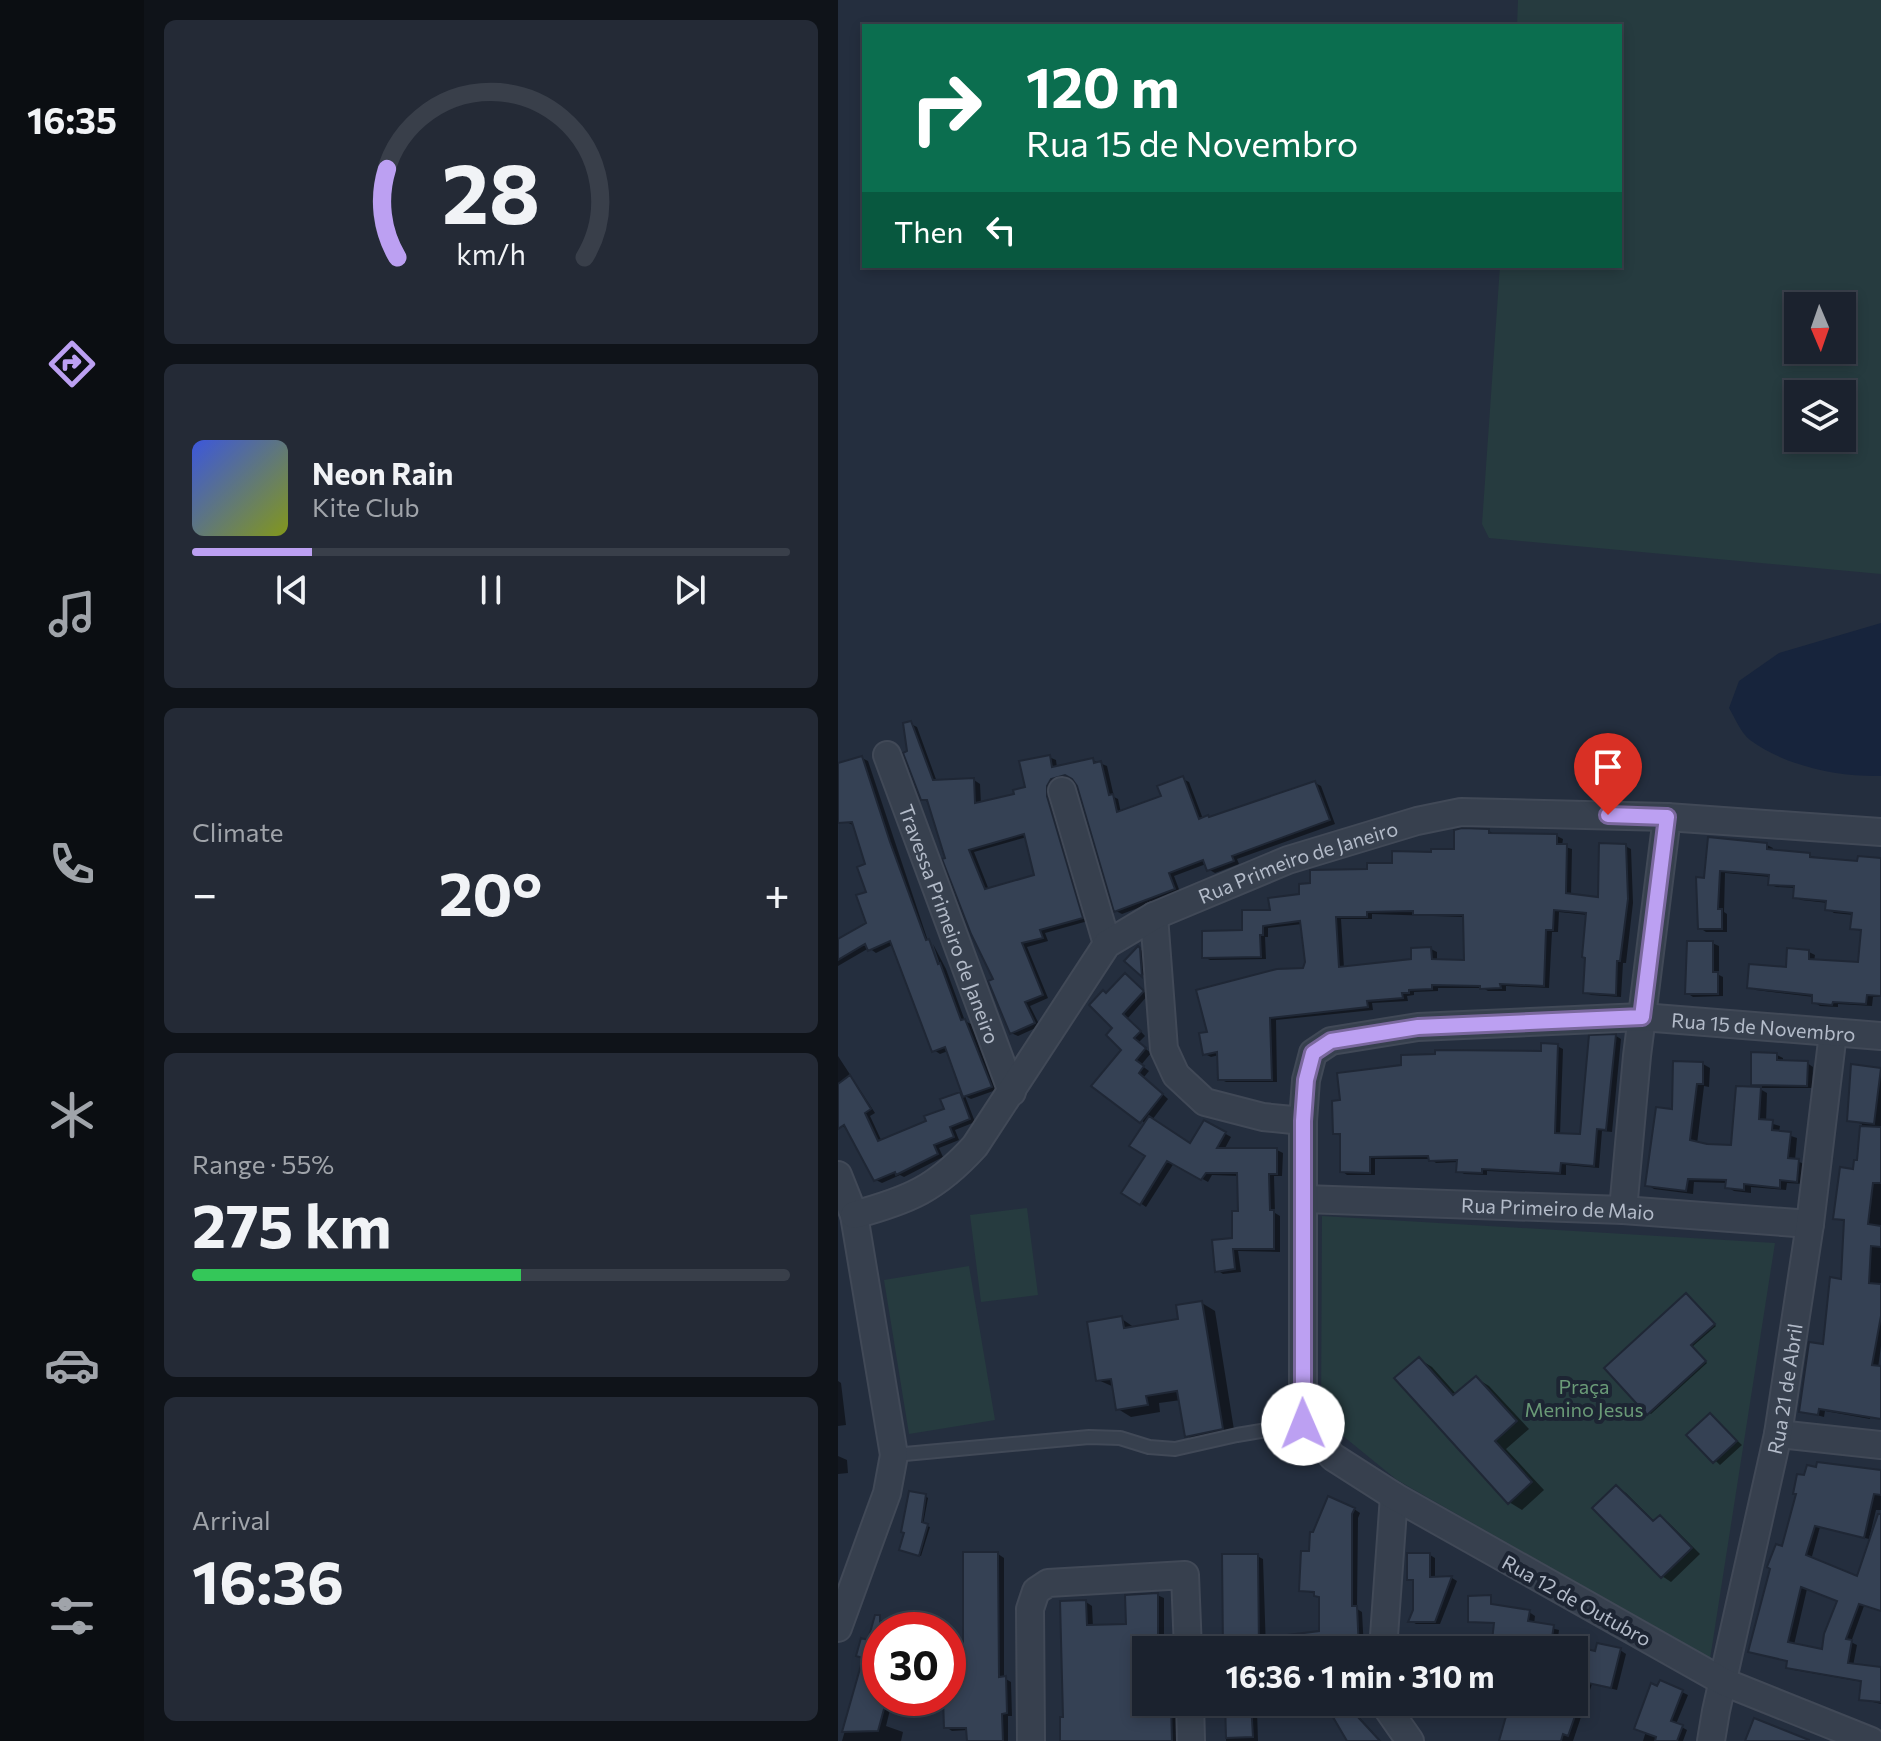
<!DOCTYPE html>
<html lang="en">
<head>
<meta charset="utf-8">
<style>
	:root { --surface:#1b222e; --page:#242a36; --text:#f1f3f6; --muted:#a0a4aa; --line:#393f4a; --accent:#bca0f2 }
	body { margin:0; font-family:Commissioner,sans-serif; background:var(--page); color:var(--text); height:100vh; display:flex; flex-direction:column; font-size:30px; white-space:nowrap }
	* { box-sizing:border-box; margin:0 }
	p { font-size:26px; color:var(--muted) }
	.icon { flex:none; width:44px; height:44px; fill:none; stroke:currentColor; stroke-width:2; stroke-linecap:round; stroke-linejoin:round }
	.map { position:relative; flex:1; overflow:hidden }
	.side { display:flex; flex-direction:column; gap:20px; padding:20px; background:#0f1319; width:694px }
	.side>* { flex:none }
	.top-card { position:absolute; left:24px; top:24px; width:760px; height:244px; border-radius:0px; box-shadow:0 4px 12px #0003,0 0 0 2px var(--line); background:#0b6e4f; color:#fff; overflow:hidden }
	.needle { width:52px; rotate:178deg }
	.tools { position:absolute; left:946px; top:292px; display:grid; gap:16px }
	.tools a { display:grid; place-items:center; width:72px; height:72px; border-radius:0px; background:var(--surface); box-shadow:0 4px 12px #0003,0 0 0 2px var(--line); font-size:40px }
	.speed { position:absolute; left:24px; top:1612px; display:flex; gap:16px; font-size:40px; font-weight:700; text-align:center }
	.speed>* { display:grid; place-content:center; width:104px; height:104px; border-radius:50%; background:var(--surface); box-shadow:0 4px 12px #0003,0 0 0 2px var(--line); line-height:1 }
	.speed .limit { border:12px solid #d22; background:#fff; color:#111 }
	.pin { position:absolute; display:grid; place-items:center; width:68px; height:68px; color:#fff; margin:-82px -34px; border-radius:50% 50% 50% 0; rotate:-45deg; box-shadow:0 0 8px #0007 }
	.pin .icon { rotate:45deg }
	.me { position:absolute; width:88px; margin:-44px; rotate:359deg; stroke-linejoin:round; filter:drop-shadow(0 0 6px #0008) }
	.turn { display:flex; align-items:center; gap:28px; height:168px; padding:0 32px; font-size:36px }
	.turn .icon { width:104px; height:104px; stroke-width:2.5 }
	.turn b { display:block; font-size:56px; line-height:68px }
	.then { display:flex; align-items:center; height:76px; padding:0 32px; background:#0003; gap:16px; font-size:30px }
	.big { font-size:60px; font-weight:700; line-height:1.1 }
	.side .widget { flex:1; display:flex; flex-direction:column; justify-content:center; gap:12px; min-width:0; padding:0 28px; border-radius:12px; background:var(--page) }
	.side .dial { align-items:center; gap:0 }
	.dial svg { height:208px; overflow:visible; fill:none; stroke:var(--line); stroke-width:7; stroke-linecap:round; text-anchor:middle }
	.dial text { fill:var(--text); stroke:none }
	.song { display:flex; align-items:center; gap:24px }
	.cover { width:96px; height:96px; border-radius:12px; background:linear-gradient(135deg,hsl(230 70% 55%),hsl(70 70% 35%)) }
	.played { height:8px; border-radius:4px; background:linear-gradient(90deg,var(--accent) 20%,var(--line) 20%) }
	.keys { display:flex; justify-content:space-around; direction:ltr }
	.heat { display:flex; justify-content:space-between; align-items:center; font-size:44px; direction:ltr }
	.charge { height:12px; border-radius:6px; background:linear-gradient(90deg,#34c759 55%,var(--line) 0) }
	.trip { position:absolute; left:294px; top:1636px; width:456px; height:80px; border-radius:0px; background:var(--surface); box-shadow:0 4px 12px #0003,0 0 0 2px var(--line); font-weight:700; line-height:80px; text-align:center }
	main { display:flex; flex:1; min-height:0 }
	.dock { display:flex; flex-direction:column; width:144px; justify-content:space-around; align-items:center; background:#0b0e12; color:var(--muted) }
	.dock .icon { width:56px; height:56px }
	.dock .active { color:var(--accent) }
	.dock b { font-size:36px; color:var(--text) }
	.map>svg:first-child { display:block }
</style>
</head>
<body>
<main>
<nav class="dock">
<b>16:35</b>
<svg class="icon active" aria-label="directions" viewBox="0 0 24 24"><path d="M12 3l9 9-9 9-9-9zM9 14v-3h6M13 9l2 2-2 2"/></svg>
<svg class="icon" aria-label="music" viewBox="0 0 24 24"><path d="M9 18V5l10-2v13"/><circle cx="6" cy="18" r="3"/><circle cx="16" cy="16" r="3"/></svg>
<svg class="icon" aria-label="phone" viewBox="0 0 24 24"><path d="M5 4h4l2 5-3 2q2 4 5 5l2-3 5 2v4C11 20 4 13 5 4z"/></svg>
<svg class="icon" aria-label="climate" viewBox="0 0 24 24"><path d="M12 3v18M4 7l16 10M4 17L20 7"/></svg>
<svg class="icon" aria-label="car" viewBox="0 0 24 24"><path d="M5 17H2v-5l4-1 3-4h7l3 4 3 1v5h-3M9 17h6M6 11h13"/><circle cx="7" cy="17" r="2"/><circle cx="17" cy="17" r="2"/></svg>
<svg class="icon" aria-label="filters" viewBox="0 0 24 24"><path d="M4 7h16M4 17h16"/><circle cx="9" cy="7" r="2"/><circle cx="15" cy="17" r="2"/></svg>
</nav>
<section class="side">
<div class="widget dial"><svg viewBox="0 0 100 80">
<path d="M14 69A42 42 0 1 1 86 69"/>
<path d="M14 69A42 42 0 0 1 10 35" stroke="#bca0f2"/>
<text x="50" y="56" font-size="32" font-weight="700">28</text>
<text x="50" y="72" font-size="11">km/h</text>
</svg></div>
<div class="widget">
<div class="song"><i class="cover"></i><div><b>Neon Rain</b><p>Kite Club</p></div></div>
<div class="played"></div>
<div class="keys"><svg class="icon" aria-label="previous" viewBox="0 0 24 24"><path d="M18 5L8 12l10 7zM5 5v14"/></svg><svg class="icon" aria-label="pause" viewBox="0 0 24 24"><path d="M8 5v14M16 5v14"/></svg><svg class="icon" aria-label="next" viewBox="0 0 24 24"><path d="M6 5l10 7-10 7zM19 5v14"/></svg></div>
</div>
<div class="widget"><p>Climate</p>
<div class="heat"><a>−</a><b class="big">20°</b><a>+</a></div>
</div>
<div class="widget"><p>Range · 55%</p><b class="big">275 km</b><div class="charge"></div></div>
<div class="widget"><p>Arrival</p><b class="big">16:36</b></div>
</section>
<div class="map">
<svg width="1043" height="1741" viewBox="0 0 1043 1741">
	<rect width="100%" height="100%" fill="#242e3e"/>
	<path fill="#263b3f" fill-rule="evenodd" d="M680 0H1043V574L651 538 644 524 662 266H782V26H679ZM960 306H1004V350H960ZM1004 394V438H960V394Z
		M189 1208 200 1295 143 1302 132 1215Z
		M484 1216 937 1243 872 1659 559 1480 483 1418Z
		M131 1266 157 1420 71 1434 46 1280Z"/>
	<path fill="#17243c" d="M1043 623V776C1000 777 947 766 912 740 903 733 897 718 891 708L901 681 941 653Z"/>
	<path fill="#0007" fill-rule="evenodd" d="M73 724 79 727 99 782 136 780 142 784 143 804 178 795 189 789 211 757 218 760 219 768 254 760 269 766 276 797 280 799 283 813 326 797 345 779 351 782 365 819H373L477 783 483 786 497 824 399 859 401 864 377 873 370 869 368 864 336 876 342 892 284 914 278 911 241 785 234 778H225L214 790 250 921 207 933 210 941 189 947 210 998 192 1006 202 1026 180 1036 173 1033 158 980 110 859 91 803 85 799 72 752ZM189 837 199 876 151 890 136 852Z
		M24 758 30 761 101 974 105 973 95 944 108 969 127 1021 133 1024 158 1090 133 1099 127 1096 137 1122 117 1130 121 1140 101 1148 105 1157 66 1177 62 1175 44 1183 38 1180 11 1130 4 1126 0 1118V1056L37 1113 32 1116 44 1142 91 1122 109 1110 122 1094 127 1097 110 1051 102 1054 96 1050 56 944 38 953 31 948 0 966V941L31 924 29 865 17 826 6 821 0 802V765Z
		M651 831 656 834 719 836 725 839 724 846 734 849 733 896 762 900 787 846 793 849 795 903 788 963H785L783 997 753 995 747 992 750 915 721 912 720 932H714L711 988 668 986V991H650L645 988H600V991L576 992V995L569 996 570 1001 534 1003 535 1010 438 1020 439 1082H388L382 1079 381 1055 373 1057 367 1054 371 1033 468 970 464 924 430 928V937H427L428 959 372 960 366 957 434 912 463 896 531 871 595 854 617 851ZM534 914 627 917 628 962 599 961V952L593 949 575 961 506 968 503 919H534Z
		M871 839 929 845 935 848 934 851 1021 863 1043 860V997H1035L1034 1006 1000 1004V1007L982 1006 976 1002V997L918 990 912 987 950 969 971 952 977 955 976 962 1022 964 1025 932 1015 928 1016 915 996 913 990 909V903L963 900 957 897 958 888 938 887 932 884 933 877 887 873 886 912 889 914V932H868L862 928Z
		M874 943 881 946V975L885 977V996L855 997 849 993Z
		M300 948 306 952 310 979 289 961Z
		M288 976 310 995 290 1018 307 1036 300 1043 313 1053 303 1065 311 1071 306 1077 330 1099 314 1120 353 1145 367 1122 393 1137 386 1150H439L445 1153 444 1176H436L437 1213 442 1216V1252L400 1251 403 1272 385 1274 379 1270 396 1240 402 1213 401 1176 374 1175 370 1182 336 1163 308 1207 286 1192 310 1156 308 1124 286 1106V1050L277 1028 270 995Z
		M778 1036 783 1039 774 1132 764 1131 761 1168 728 1165V1175L649 1171V1175L626 1174 620 1170V1162L598 1163 593 1159H537V1175H509L504 1171V1137L497 1133 719 1046 725 1049 722 1135 744 1136Z
		M939 1055 945 1058V1062L969 1063 975 1067 974 1088H921L915 1084Z
		M865 1064 872 1068 871 1087 866 1086 859 1144 895 1147 922 1089 929 1093 928 1122 942 1126 941 1132 959 1138 957 1160 968 1165 966 1184 949 1183 948 1190 913 1187V1193L896 1191 889 1187 890 1183 856 1182 855 1194 816 1189 810 1185 836 1112Z
		M1015 1067 1043 1070V1346L1040 1368H1043V1409L1034 1408 1032 1419 987 1411 986 1417 963 1411 987 1346 1005 1281 1008 1222 997 1218 1020 1162 1024 1124 1011 1120Z
		M851 1297 878 1326 854 1347 869 1363 813 1414 811 1413Z
		M364 1303 377 1311 397 1436 362 1444 349 1436 343 1400 321 1403 322 1412 293 1417 280 1409 276 1387 260 1380 284 1319 297 1328 342 1321Z
		M581 1359 594 1367 619 1395 638 1378 651 1386 691 1429 668 1449 706 1490 684 1510 671 1502Z
		M0 1381 3 1383 8 1425 0 1426Z
		M872 1415 904 1445 882 1465 851 1435Z
		M0 1456 9 1460 10 1473 0 1474Z
		M1043 1474V1510H1038L1031 1539 982 1527 973 1560 1021 1579 1043 1545V1611L1026 1606 1013 1642 1019 1645 1015 1666 1043 1669V1704L1023 1699 1025 1682 956 1670 950 1667 951 1662 913 1651 945 1549ZM969 1589 1001 1601 986 1651 956 1645Z
		M779 1487 788 1493 817 1522 822 1517 831 1523 862 1554 833 1582 824 1576Z
		M87 1496 90 1498 85 1525 92 1527 83 1556 65 1550Z
		M516 1509 522 1513 520 1518 519 1609 524 1612 526 1650H451L483 1633V1598L478 1594 463 1590 473 1553Z
		M160 1554 166 1558V1678L173 1682 174 1716H170V1741H131L130 1730 114 1731 108 1727 110 1654 127 1653Z
		M592 1555 597 1558V1579L614 1578 619 1581 602 1624H578L573 1621 577 1610V1582L571 1579Z
		M419 1556 425 1559 428 1650H386Z
		M319 1595 326 1598V1650H308V1702H332L339 1706 340 1741H224L248 1602 254 1606 255 1627 290 1626Z
		M691 1612 697 1616 696 1624 721 1630 719 1645 759 1653 782 1650 788 1654 779 1690 754 1684 735 1741H663L690 1702H736V1650H659Z
		M39 1619 62 1627 61 1630H42V1698H55L48 1726 65 1732 63 1741H4Z
		M583 1637 618 1650H579Z
		M823 1682 850 1695 838 1724 849 1730 845 1741H805Z
		M389 1702H429V1709L419 1710 420 1741H388Z
		M479 1702H535L537 1706 521 1717 543 1741H508L510 1739 496 1716 487 1718 481 1715Z"/>
	<path fill="#354154" stroke="#1f2735" stroke-width="2" fill-rule="evenodd" d="M73 721 95 780 136 778 137 803 176 794 175 790 187 787 181 761 212 755 214 767 255 758 256 763 263 761 271 795 275 794 279 812 323 796 319 786 345 776 361 819 370 815 371 817 477 781 492 820 394 856 396 861 369 871 365 860 331 873 337 889 276 912 239 786 234 779 227 775 213 779 209 786V796L245 918 202 930 205 938 184 943 205 995 187 1002 197 1023 172 1034 150 981 155 979 133 934 104 859 107 858 89 800H83L65 753 69 751 65 723ZM186 834 196 875 147 889 131 850Z
		M24 756 52 842 88 940 91 939 100 964 102 963 123 1020 127 1019 154 1087 125 1097 107 1047 94 1052 52 941 30 951 27 944 0 960V939L28 923 18 895 28 892 19 867 27 864 14 822 0 823V763Z
		M624 828 651 829V833L719 834V844H729L728 893 760 897 761 843 788 844 790 899 782 961H779L778 995 745 993 747 958 744 957 748 913 716 910 715 930H708L706 986 662 984 663 988 642 989V986L594 985V989L571 990V993H564L565 998 529 1001 530 1007 432 1018 434 1080H380L379 1052 365 1055 361 1033 369 1032 358 990 439 969 465 968 467 962 462 921 425 926V935H422L423 957 364 958V931L404 930V910H432L430 898 461 894V884L472 883V870L529 869V863H554V851L593 852V849H616V830ZM575 911V915H625L626 960 594 959 593 947 573 948V959L501 967 498 917H529V912Z
		M870 837 929 843V849L972 853V857L1019 861 1020 856 1043 858V996L1029 995 1028 1004 995 1002 994 1005 974 1003V995L909 988 911 964 948 967 949 948 971 950V959L1020 962 1023 930 1012 929 1014 913 987 910 988 901 955 898 956 886 930 885 931 875 882 871 880 909H884V929H860L858 877 866 878Z
		M849 941H875V972H880V994H847Z
		M300 946 302 948 304 977 286 961Z
		M287 973 306 991 285 1014 303 1031 296 1038 308 1048 298 1060 306 1066 301 1073 325 1094 302 1123 253 1086 283 1050 268 1035 274 1028 251 1005 265 990 268 993Z
		M778 1034 768 1130 759 1129 756 1166 723 1163 722 1173 644 1169V1173L618 1172 619 1160 591 1161 590 1156 532 1157V1173L502 1172V1134H495L494 1101 502 1100 499 1073 563 1065V1055L597 1054V1050L703 1051V1043L720 1044 717 1133 742 1134 751 1035Z
		M913 1052 939 1053V1060L970 1061 969 1086 913 1085Z
		M835 1061 865 1062V1084H859L852 1140 869 1144 893 1145 898 1086 923 1087 921 1119 935 1120 934 1130 953 1132 950 1158 961 1159 959 1182 942 1180V1188L906 1184V1190L887 1188 888 1180 850 1179 848 1191 807 1186 818 1107 834 1109Z
		M1013 1064 1043 1068 1036 1124 1009 1121Z
		M12 1075 33 1109 27 1113 40 1141 88 1121 86 1116 106 1109 102 1099 122 1092 132 1119 112 1127 116 1137 96 1145 100 1154 58 1175 57 1172 36 1181 6 1125 0 1129V1084Z
		M311 1116 352 1143 366 1120 388 1132 379 1148H439V1174H431L432 1210H436V1249H395L397 1269 377 1272 374 1240 394 1238V1211H400L399 1173H368L363 1180 329 1161 302 1205 283 1193 307 1156 291 1146Z
		M1022 1126 1043 1127V1183H1035L1030 1224 1043 1226V1247L1033 1246 1031 1283 1043 1284V1316L1034 1365 1043 1366V1419L981 1409 980 1415 961 1412 971 1342 985 1344 992 1277 1003 1279 1006 1220 995 1219 1002 1167 1015 1169 1016 1160H1019Z
		M848 1293 877 1324 853 1345 868 1361 809 1415 766 1368Z
		M364 1301 385 1429 347 1437 339 1391 308 1396 310 1405 278 1410 273 1379 258 1381 249 1322 284 1316 286 1328 340 1319 338 1305Z
		M581 1357 615 1395 638 1376 679 1421 657 1441 694 1482 670 1504 556 1378Z
		M872 1413 899 1441 875 1463 848 1435Z
		M979 1462 1043 1470V1495L1036 1494 1026 1538 977 1526 968 1555 1019 1576 1040 1514H1043V1611L1021 1604 1008 1639 1014 1640 1010 1663 1043 1667V1702L1021 1700 1023 1681 948 1668 949 1661 910 1652 932 1569 929 1567 938 1544 944 1546 958 1494H955L959 1474 966 1475 969 1465 978 1467ZM963 1587 999 1601 986 1634 984 1649 950 1642Z
		M778 1485 815 1521 822 1515 854 1548 823 1578 754 1508Z
		M71 1491 88 1494 84 1522 90 1524 81 1556 61 1550 66 1533 63 1532Z
		M490 1496 517 1508 514 1514V1606H519L521 1650H449L450 1635 481 1631V1597L476 1596V1592L461 1591 463 1551H471L472 1532H475Z
		M125 1552H160L161 1677 168 1676 169 1713 164 1714 165 1741H129L128 1728H106L105 1698H110V1652L125 1651Z
		M569 1553H592V1577L614 1576 597 1622H570L575 1610V1580H569Z
		M384 1554H420L421 1650H385Z
		M320 1593V1650H308V1702H333L334 1741H222V1717H225L222 1601 248 1600 249 1625 288 1624 287 1595Z
		M653 1595V1604L692 1610 690 1621 716 1625 712 1650 689 1648V1650H653L656 1623 630 1622V1596Z
		M37 1615H42V1698H49L40 1731 4 1732 25 1658 18 1656 23 1638 30 1640Z
		M759 1643 783 1648 773 1688 736 1680V1646L757 1651Z
		M822 1680 845 1690 833 1721 845 1725 839 1741H817L818 1737 796 1729 813 1683 819 1686Z
		M387 1702H413L415 1737 388 1738Z
		M672 1702H742L730 1736 725 1734 723 1741H661Z
		M507 1703 542 1741H509L492 1712Z
		M916 1718 971 1740V1741H907Z"/>
	<g fill="none" stroke-linecap="round" stroke-linejoin="round">
		<defs>
			<path id="lane" d="M56 1455 251 1437 282 1438 311 1447 337 1449 399 1435 465 1424"/>
			<g id="street">
				<path id="s1" d="M49 755 174 1092"/>
				<path d="M224 791 269 944"/>
				<path d="M316 916 326 1049 338 1075 367 1102 425 1117 465 1121"/>
				<path d="M0 1175 16 1215 56 1455 49 1493 0 1628"/>
				<path id="s2" d="M466 1199 785 1210 972 1224"/>
				<path d="M785 1210 799 1056 829 817"/>
				<path id="s3" d="M16 1215C71 1200 98 1189 137 1146L269 944 316 916 450 860 579 821 623 812 829 817 1043 832"/>
				<path d="M940 1434 1043 1445"/>
				<path d="M545 1650 556 1496"/>
				<path d="M352 1702 353 1741"/>
				<path d="M548 1702 549 1708 572 1741"/>
				<path d="M193 1741 192 1609 198 1591 210 1583 347 1575 350 1650"/>
				<path id="s4" d="M873 1741 878 1711 940 1434 972 1224 995 1033"/>
				<path id="s5" d="M1033 1741 886 1682 556 1496 495 1457 465 1424V1121L468 1080 475 1053 493 1041 580 1027 804 1017 1043 1036"/>
			</g>
		</defs>
		<use href="#lane" stroke="#414957" stroke-width="16"/>
		<use href="#street" stroke="#414957" stroke-width="30"/>
		<use href="#lane" stroke="#37404e" stroke-width="12"/>
		<use href="#street" stroke="#37404e" stroke-width="26"/>
	</g>
	<g fill="none" stroke-linecap="round" stroke-linejoin="round">
		<defs>
			<path id="route" d="M465 1424V1121L468 1080 475 1053 493 1041 580 1027 804 1017 829 817 770 815"/>
		</defs>
		<use href="#route" stroke="#7a689d" stroke-width="20"/>
		<use href="#route" stroke="#bca0f2" stroke-width="14"/>
	</g>
	<g text-anchor="middle" dominant-baseline="central" stroke-width="8" stroke-linejoin="round" paint-order="stroke">
		<g font-size="20" fill="#b3bbc9" stroke="#1d2533">
			<text stroke="none"><textPath href="#s3" startOffset="592">Rua Primeiro de Janeiro</textPath></text>
			<text stroke="none"><textPath href="#s1" startOffset="180">Travessa Primeiro de Janeiro</textPath></text>
			<text stroke="none"><textPath href="#s5" startOffset="1482">Rua 15 de Novembro</textPath></text>
			<text stroke="none"><textPath href="#s2" startOffset="254">Rua Primeiro de Maio</textPath></text>
			<text stroke="none"><textPath href="#s4" startOffset="360">Rua 21 de Abril</textPath></text>
			<text transform="translate(739 1600) rotate(29)">Rua 12 de Outubro</text>
		</g>
		<g font-size="20" fill="#6a9a77" stroke="#1d2533">
			<text x="746" y="1386">Praça<tspan x="746" dy="23">Menino Jesus</tspan></text>
		</g>
	</g>
</svg>
<div class="tools">
<a><svg class="needle" viewBox="-14 -14 28 28"><path d="M0-13l5 13h-10z" fill="#e53935"/><path d="M0 13l5-13h-10z" fill="#a0a4aa"/></svg></a>
<a><svg class="icon" aria-label="layers" viewBox="0 0 24 24"><path d="M12 4l9 5-9 5-9-5zM3 14l9 5 9-5"/></svg></a>
</div>
<div class="speed"><div class="limit">30</div></div>
<div class="pin" style="left:770px;top:815px;background:#d93025"><svg class="icon" aria-label="arrive" viewBox="0 0 24 24"><path d="M6 21V4h12l-3 4 3 4H6"/></svg></div>
<svg class="me" style="left:465px;top:1424px" viewBox="-20 -20 40 40"><circle r="19" fill="#fff"/><path d="M0-13L10 11 0 6-10 11z" fill="#bca0f2"/></svg>
<div class="trip">16:36 · 1 min · 310 m</div>
<div class="top-card">
<div class="turn"><svg class="icon" aria-label="right" viewBox="0 0 24 24"><path d="M7 20v-9h11M14 6l5 5-5 5"/></svg><div><b>120 m</b>Rua 15 de Novembro</div></div>
<div class="then">Then<svg class="icon" aria-label="left" viewBox="0 0 24 24"><path d="M17 20v-9H6M10 6l-5 5 5 5"/></svg></div>
</div>
</div>
</main>
</body>
</html>
